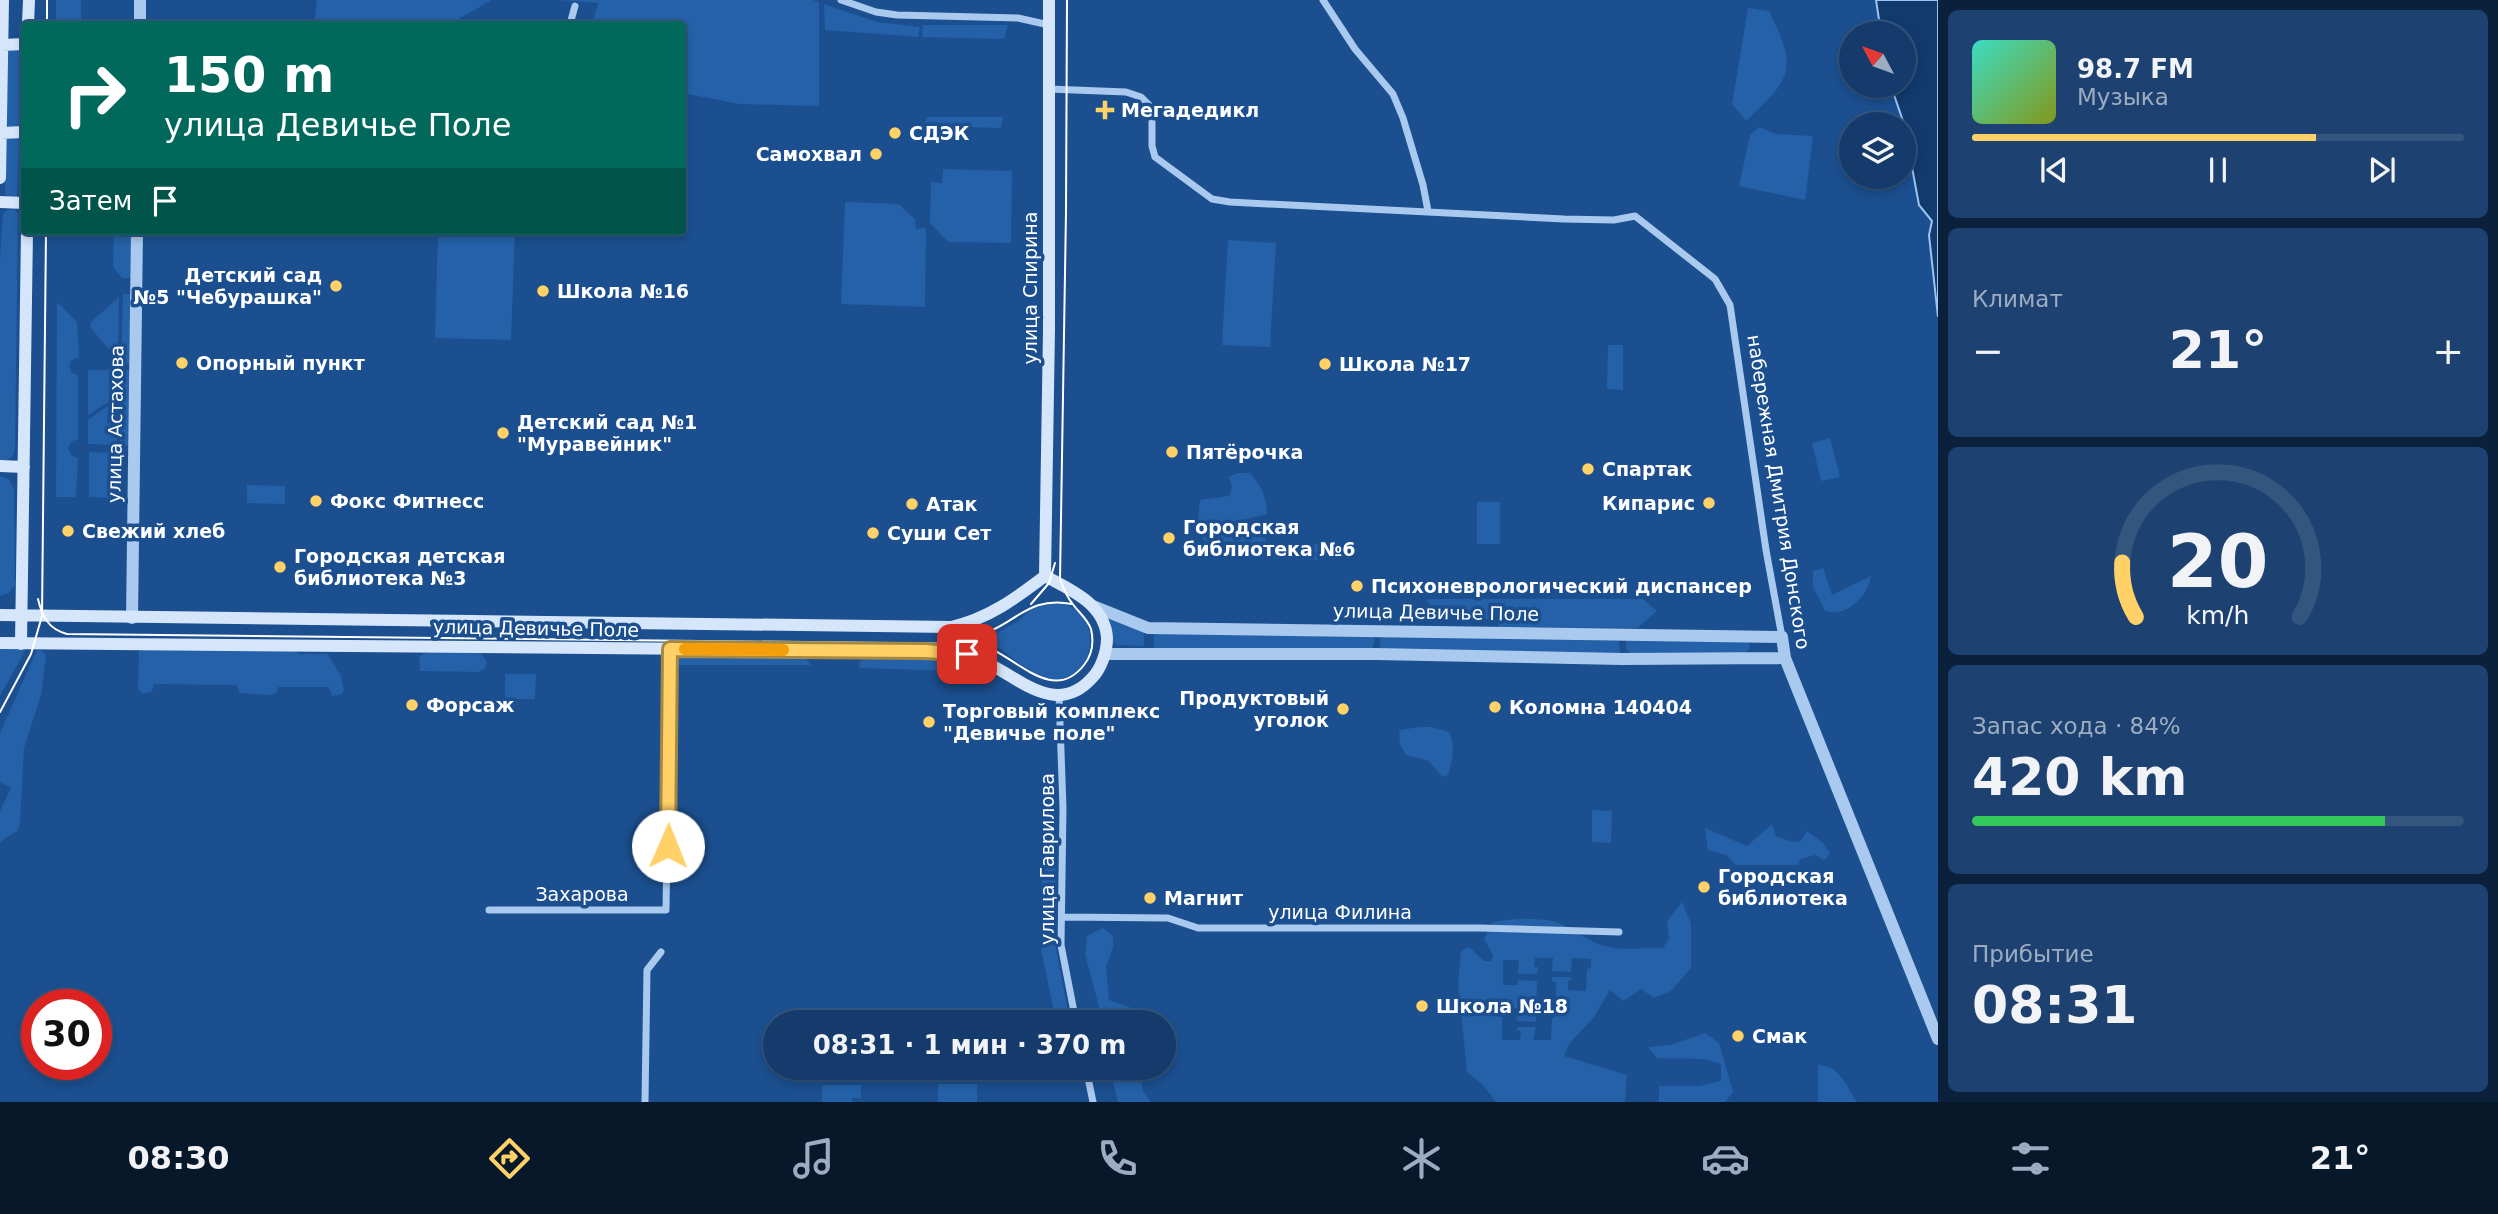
<!DOCTYPE html>
<html lang="ru">
<head>
<meta charset="utf-8">
<style>
	:root { --surface:#143b6b; --page:#1d4271; --text:#f1f3f6; --muted:#9dadc1; --line:#33557e; --accent:#ffd166 }
	body { margin:0; font-family:"DejaVu Sans",sans-serif; background:var(--page); color:var(--text); height:100vh; display:flex; flex-direction:column; font-size:26px; white-space:nowrap }
	* { box-sizing:border-box; margin:0 }
	p { font-size:23px; color:var(--muted) }
	.icon { flex:none; width:38px; height:38px; fill:none; stroke:currentColor; stroke-width:2; stroke-linecap:round; stroke-linejoin:round }
	.map { position:relative; flex:1; overflow:hidden }
	.details { display:flex; flex-direction:column; gap:10px; padding:10px; background:#0b203b; width:560px }
	.details>* { flex:none }
	.top-card { position:absolute; left:21px; top:21px; width:665px; height:214px; border-radius:7px; box-shadow:0 4px 10px #0003,0 0 0 2px var(--line); background:#00695c; color:#fff; overflow:hidden }
	.needle { width:46px; rotate:311deg }
	.tools { position:absolute; left:1839px; top:21px; display:grid; gap:14px }
	.tools a { display:grid; place-items:center; width:77px; height:77px; border-radius:50%; background:var(--surface); box-shadow:0 4px 10px #0003,0 0 0 2px var(--line); font-size:35px }
	.speed { position:absolute; left:21px; top:989px; display:flex; gap:14px; font-size:35px; font-weight:700; text-align:center }
	.speed>* { display:grid; place-content:center; width:91px; height:91px; border-radius:50%; background:var(--surface); box-shadow:0 4px 10px #0003,0 0 0 2px var(--line); line-height:1 }
	.speed .limit { border:10px solid #d22; background:#fff; color:#111 }
	.pin { position:absolute; display:grid; place-items:center; width:60px; height:60px; color:#fff; margin:-30px; border-radius:14px; box-shadow:0 4px 10px #0006 }
	.me { position:absolute; width:77px; margin:-38px; rotate:1deg; stroke-linejoin:round; filter:drop-shadow(0 0 5px #0008) }
	.turn { display:flex; align-items:center; gap:24px; height:147px; padding:0 28px; font-size:32px }
	.turn .icon { width:91px; height:91px; stroke-width:2.5 }
	.turn b { display:block; font-size:49px; line-height:60px }
	.then { display:flex; align-items:center; height:66px; padding:0 28px; background:#0003; gap:14px; font-size:26px }
	.big { font-size:52px; font-weight:700; line-height:1.1 }
	.details .tile { flex:1; display:flex; flex-direction:column; justify-content:center; gap:10px; min-width:0; padding:0 24px; border-radius:10px; background:var(--page) }
	.details .dial { align-items:center; gap:0 }
	.dial svg { height:182px; overflow:visible; fill:none; stroke:var(--line); stroke-width:7; stroke-linecap:round; text-anchor:middle }
	.dial text { fill:var(--text); stroke:none }
	.song { display:flex; align-items:center; gap:21px }
	.cover { width:84px; height:84px; border-radius:10px; background:linear-gradient(135deg,hsl(170 70% 55%),hsl(70 70% 35%)) }
	.played { height:7px; border-radius:4px; background:linear-gradient(90deg,var(--accent) 70%,var(--line) 70%) }
	.keys { display:flex; justify-content:space-around; direction:ltr }
	.heat { display:flex; justify-content:space-between; align-items:center; font-size:38px; direction:ltr }
	.charge { height:10px; border-radius:5px; background:linear-gradient(90deg,#34c759 84%,var(--line) 0) }
	.trip { position:absolute; left:763px; top:1010px; width:413px; height:70px; border-radius:35px; background:var(--surface); box-shadow:0 4px 10px #0003,0 0 0 2px var(--line); font-weight:700; line-height:70px; text-align:center }
	.menu { display:flex; height:112px; justify-content:space-around; align-items:center; background:#08182b; color:var(--muted) }
	.menu .icon { width:49px; height:49px }
	.menu .active { color:var(--accent) }
	.menu b { font-size:32px; color:var(--text) }
	main { display:flex; flex:1; min-height:0 }
	.map>svg:first-child { display:block }
</style>
</head>
<body>
<main>
<div class="map">
<svg width="1938" height="1102" viewBox="0 0 1938 1102">
	<rect width="100%" height="100%" fill="#1b4f8f"/>
	<path fill="#2461a8" fill-rule="evenodd" d="M56 0H81V24H56Z
		M317 0H492L450 24H314Z
		M558 0H812L819 2V106L739 104 683 93 682 24H592L598 3Z
		M824 4 877 22 920 27 918 37 825 30Z
		M1748 8 1769 11C1798 69 1792 78 1746 121L1732 104Z
		M923 25H1008L1004 39 922 37Z
		M7 50H21L19 127H8L7 123Z
		M928 117H1003L1001 128 922 126Z
		M1759 127 1776 134 1813 136 1805 200 1739 186 1750 135Z
		M8 138H18L19 142 17 198H7L5 194 6 139Z
		M943 169 1012 171 1011 243 948 242 930 223 931 182 942 183Z
		M845 202 899 204 915 219 916 229 926 228 925 307 841 304Z
		M14 209 18 214 15 450C13 459 8 460 0 461V261L3 214 7 210Z
		M114 231H132V278H122L113 267Z
		M438 231H515L511 340 435 338Z
		M1228 240 1276 243 1270 347 1222 345Z
		M123 294H131L129 364 121 363Z
		M119 297 118 360 90 327 91 322Z
		M57 302 77 322 79 357 72 360 69 366 72 373 78 375V439L71 442 68 449 71 455 78 458 76 497H56Z
		M1608 345H1623V390L1607 389Z
		M88 370H118V396L88 415Z
		M121 370H130L128 446H120Z
		M115 401 118 402V412H108L107 423H118L117 445 88 444V420Z
		M1830 438 1840 477 1821 481 1812 443Z
		M89 452 118 453 116 498 89 497Z
		M1237 473H1250C1261 486 1267 497 1267 514L1242 520 1266 533 1265 545 1282 549 1317 544 1326 551 1318 560 1219 556 1197 532 1200 500 1229 496 1232 487 1229 477Z
		M0 476 9 479 14 489 15 585 9 593 0 596Z
		M247 485 285 486V504L247 503Z
		M1477 502H1500V544H1477Z
		M1823 568 1832 595 1871 576C1868 596 1846 618 1825 611L1813 586V571Z
		M1432 599H1643L1657 611 1637 628 1499 627 1498 621 1435 610 1426 600Z
		M1057 602C1112 612 1093 694 1041 677 1028 672 1016 661 1005 652 1000 648 993 646 987 641L990 637 1018 621 1032 608Z
		M1110 618 1144 632V646L1116 645 1113 643Z
		M1154 633 1371 637 1375 639 1372 650 1154 648Z
		M1382 636 1619 641 1620 652 1618 654 1383 650 1380 647V639Z
		M1626 640 1748 641 1750 646 1748 651 1743 653H1630L1626 649Z
		M148 647 293 649 299 654H328L341 676 344 690 342 694 332 696 329 687H278L276 693 272 695 240 693 236 685 154 684 152 691 144 694 138 690 139 650Z
		M0 649H26L0 696Z
		M37 650 43 651 46 656 41 695 24 748 20 823 17 831 0 842V811L11 788 0 782V733Z
		M430 650 480 652 487 662 484 669 479 672 420 671 419 657Z
		M740 654 803 655 811 665H676L677 659 682 657 732 659Z
		M876 657 954 659 985 671 979 681 974 678 971 681 956 671 859 668 860 661Z
		M505 674H536L535 699H505Z
		M1420 727H1432L1449 732C1456 745 1452 762 1448 775L1442 777 1429 761 1406 755 1400 744 1399 730Z
		M1051 776 1056 778 1055 943 1070 1022H1056L1041 949 1043 781Z
		M1592 810 1612 811 1611 843 1592 842Z
		M1772 824 1776 836 1792 842 1800 841 1807 831 1823 843 1830 854 1824 860 1815 855 1801 859 1798 865H1736L1726 855 1708 850 1705 828 1747 846Z
		M1682 902 1691 923V968L1671 991 1654 998 1641 989 1623 1001 1610 990 1594 1017 1569 1044 1564 1056 1627 1075 1625 1102H1496L1483 1085 1467 1072 1458 983 1461 951 1469 947 1484 961H1491L1493 955 1484 939 1493 922C1513 918 1539 917 1559 923 1572 928 1584 939 1598 944 1619 952 1641 947 1663 948L1669 938 1667 921ZM1535 958H1553L1552 971 1571 972 1572 958 1591 959V968L1587 969 1586 991 1568 990V981L1571 980V977H1552V981L1556 982 1555 1018H1552L1551 1040H1533L1536 1027H1517V1030L1521 1031 1520 1040H1502V1017H1499V1008H1517V1021L1536 1022 1537 981 1518 980V985H1503V960H1519L1518 974H1537L1538 967H1534Z
		M1103 928 1113 935V948L1106 967 1109 1000 1140 1011V1022H1103L1085 954 1087 936Z
		M1705 1033 1719 1043 1733 1092 1725 1102H1659V1086H1699L1721 1081V1065C1708 1055 1674 1060 1657 1058L1648 1047 1670 1045Z
		M1818 1065C1841 1066 1846 1086 1857 1102H1818Z
		M1110 1068H1140L1143 1091 1151 1102H1118Z
		M938 1084H977V1102H938Z
		M822 1085H861V1098H852V1102H822Z"/>
	<path fill="#123a6d" stroke="#9cc4f0" stroke-width="2" d="M1876 0H1938V317L1929 235 1932 221 1919 205 1904 124 1891 86H1904V33H1881Z"/>
	<g fill="none" stroke-linecap="round" stroke-linejoin="round">
		<path stroke="#a9c9ee" stroke-width="7" d="M841 0 876 12 897 15 1018 18 1049 25
			M1323 0 1355 49 1393 94 1403 118 1423 185 1428 211
			M570 24 575 6
			M1049 89 1126 92 1141 97 1152 108V146L1155 157 1212 199 1230 202 1564 219 1614 220 1635 216 1715 279 1730 305 1766 550 1782 637
			M1059 695 1063 808 1061 945 1076 1022
			M489 910H666L670 649
			M1062 917 1168 918 1198 928H1480L1619 932
			M1086 1068 1093 1102
			M645 1102 647 970 661 952"/>
		<path stroke="#a9c9ee" stroke-width="12" d="M140 24V0
			M1093 606 1148 628 1782 637 1785 658 1938 1039
			M132 618 137 231
			M1105 654H1377L1622 659 1785 658"/>
		<path stroke="#d6e6fa" stroke-width="12" d="M28 24 29 0
			M3 45 24 44
			M1 133 24 132
			M0 178 3 0
			M0 202 24 203
			M0 466 24 467
			M1045 576 1049 329V0
			M0 615 951 627C988 619 1016 598 1045 576
			M0 643 945 651C956 653 967 654 977 658 1015 673 1054 720 1092 678 1101 669 1107 652 1107 638 1105 604 1071 590 1045 576
			M21 644 27 231"/>
		<path stroke="#fff" stroke-width="2" d="M47 24V0
			M38 599C42 616 48 629 67 634L980 644C1014 654 1052 706 1084 665 1092 655 1094 642 1091 629 1087 618 1078 612 1072 603 1066 596 1063 587 1060 579L1066 212 1067 0
			M1031 604 1049 583 1055 563
			M966 637C1012 633 1023 594 1072 604
			M0 712 31 654 42 616 46 231"/>
	</g>
	<g fill="none" stroke-linecap="round" stroke-linejoin="round">
		<defs>
			<path id="route" d="M668 846 670 649 925 651 967 654"/>
		</defs>
		<use href="#route" stroke="#a68842" stroke-width="18"/>
		<use href="#route" stroke="#ffd166" stroke-width="12"/>
		<path stroke="#f59e0b" stroke-width="12" d="M685 649 783 650"/>
	</g>
	<g fill="#ffd166" stroke="#1b4f8f" stroke-width="2.5">
		<path d="M1101.5 99.5h7v7h7v7h-7v7h-7v-7h-7v-7h7z"/>
		<circle cx="895" cy="133" r="7"/>
		<circle cx="876" cy="154" r="7"/>
		<circle cx="336" cy="286" r="7"/>
		<circle cx="543" cy="291" r="7"/>
		<circle cx="182" cy="363" r="7"/>
		<circle cx="1325" cy="364" r="7"/>
		<circle cx="503" cy="433" r="7"/>
		<circle cx="1172" cy="452" r="7"/>
		<circle cx="1588" cy="469" r="7"/>
		<circle cx="316" cy="501" r="7"/>
		<circle cx="1709" cy="503" r="7"/>
		<circle cx="912" cy="504" r="7"/>
		<circle cx="68" cy="531" r="7"/>
		<circle cx="873" cy="533" r="7"/>
		<circle cx="1169" cy="538" r="7"/>
		<circle cx="280" cy="567" r="7"/>
		<circle cx="1357" cy="586" r="7"/>
		<circle cx="412" cy="705" r="7"/>
		<circle cx="1495" cy="707" r="7"/>
		<circle cx="1343" cy="709" r="7"/>
		<circle cx="929" cy="722" r="7"/>
		<circle cx="1704" cy="887" r="7"/>
		<circle cx="1150" cy="898" r="7"/>
		<circle cx="1422" cy="1006" r="7"/>
		<circle cx="1738" cy="1036" r="7"/>
	</g>
	<g text-anchor="middle" dominant-baseline="central" stroke-width="7" stroke-linejoin="round" paint-order="stroke">
		<g font-size="19" font-weight="bold" fill="#fff" stroke="#1b4f8f" text-anchor="start">
			<text x="1121" y="110">Мегадедикл</text>
			<text x="909" y="133">СДЭК</text>
			<text x="862" y="154" text-anchor="end">Самохвал</text>
			<text x="322" y="275" text-anchor="end">Детский сад<tspan x="322" dy="22">№5 "Чебурашка"</tspan></text>
			<text x="557" y="291">Школа №16</text>
			<text x="196" y="363">Опорный пункт</text>
			<text x="1339" y="364">Школа №17</text>
			<text x="517" y="422">Детский сад №1<tspan x="517" dy="22">"Муравейник"</tspan></text>
			<text x="1186" y="452">Пятёрочка</text>
			<text x="1602" y="469">Спартак</text>
			<text x="330" y="501">Фокс Фитнесс</text>
			<text x="1695" y="503" text-anchor="end">Кипарис</text>
			<text x="926" y="504">Атак</text>
			<text x="1183" y="527">Городская<tspan x="1183" dy="22">библиотека №6</tspan></text>
			<text x="82" y="531">Свежий хлеб</text>
			<text x="887" y="533">Суши Сет</text>
			<text x="294" y="556">Городская детская<tspan x="294" dy="22">библиотека №3</tspan></text>
			<text x="1371" y="586">Психоневрологический диспансер</text>
			<text x="1329" y="698" text-anchor="end">Продуктовый<tspan x="1329" dy="22">уголок</tspan></text>
			<text x="426" y="705">Форсаж</text>
			<text x="1509" y="707">Коломна 140404</text>
			<text x="943" y="711">Торговый комплекс<tspan x="943" dy="22">"Девичье поле"</tspan></text>
			<text x="1718" y="876">Городская<tspan x="1718" dy="22">библиотека</tspan></text>
			<text x="1164" y="898">Магнит</text>
			<text x="1436" y="1006">Школа №18</text>
			<text x="1752" y="1036">Смак</text>
		</g>
		<g font-size="19" fill="#fff" stroke="#1b4f8f">
			<text transform="translate(1030 288) rotate(-90)">улица Спирина</text>
			<text transform="translate(115 424) rotate(-89)">улица Астахова</text>
			<text transform="translate(1779 492) rotate(81)">набережная Дмитрия Донского</text>
			<text transform="translate(1436 612) rotate(1)">улица Девичье Поле</text>
			<text transform="translate(536 628) rotate(1)">улица Девичье Поле</text>
			<text transform="translate(1047 859) rotate(-90)">улица Гаврилова</text>
			<text x="582" y="894">Захарова</text>
			<text x="1340" y="912">улица Филина</text>
		</g>
	</g>
</svg>
<div class="tools">
<a><svg class="needle" viewBox="-14 -14 28 28"><path d="M0-13l5 13h-10z" fill="#e53935"/><path d="M0 13l5-13h-10z" fill="#9dadc1"/></svg></a>
<a><svg class="icon" aria-label="layers" viewBox="0 0 24 24"><path d="M12 4l9 5-9 5-9-5zM3 14l9 5 9-5"/></svg></a>
</div>
<div class="speed"><div class="limit">30</div></div>
<div class="pin" style="left:967px;top:654px;background:#d93025"><svg class="icon" aria-label="arrive" viewBox="0 0 24 24"><path d="M6 21V4h12l-3 4 3 4H6"/></svg></div>
<svg class="me" style="left:668px;top:846px" viewBox="-20 -20 40 40"><circle r="19" fill="#fff"/><path d="M0-13L10 11 0 6-10 11z" fill="#ffd166"/></svg>
<div class="trip">08:31 · 1 мин · 370 m</div>
<div class="top-card">
<div class="turn"><svg class="icon" aria-label="right" viewBox="0 0 24 24"><path d="M7 20v-9h11M14 6l5 5-5 5"/></svg><div><b>150 m</b>улица Девичье Поле</div></div>
<div class="then">Затем<svg class="icon" aria-label="arrive" viewBox="0 0 24 24"><path d="M6 21V4h12l-3 4 3 4H6"/></svg></div>
</div>
</div>
<section class="details">
<div class="tile">
<div class="song"><i class="cover"></i><div><b>98.7 FM</b><p>Музыка</p></div></div>
<div class="played"></div>
<div class="keys"><svg class="icon" aria-label="previous" viewBox="0 0 24 24"><path d="M18 5L8 12l10 7zM5 5v14"/></svg><svg class="icon" aria-label="pause" viewBox="0 0 24 24"><path d="M8 5v14M16 5v14"/></svg><svg class="icon" aria-label="next" viewBox="0 0 24 24"><path d="M6 5l10 7-10 7zM19 5v14"/></svg></div>
</div>
<div class="tile"><p>Климат</p>
<div class="heat"><a>−</a><b class="big">21°</b><a>+</a></div>
</div>
<div class="tile dial"><svg viewBox="0 0 100 80">
<path d="M14 69A42 42 0 1 1 86 69"/>
<path d="M14 69A42 42 0 0 1 8 45" stroke="#ffd166"/>
<text x="50" y="56" font-size="32" font-weight="700">20</text>
<text x="50" y="72" font-size="11">km/h</text>
</svg></div>
<div class="tile"><p>Запас хода · 84%</p><b class="big">420 km</b><div class="charge"></div></div>
<div class="tile"><p>Прибытие</p><b class="big">08:31</b></div>
</section>
</main>
<nav class="menu">
<b>08:30</b>
<svg class="icon active" aria-label="directions" viewBox="0 0 24 24"><path d="M12 3l9 9-9 9-9-9zM9 14v-3h6M13 9l2 2-2 2"/></svg>
<svg class="icon" aria-label="music" viewBox="0 0 24 24"><path d="M9 18V5l10-2v13"/><circle cx="6" cy="18" r="3"/><circle cx="16" cy="16" r="3"/></svg>
<svg class="icon" aria-label="phone" viewBox="0 0 24 24"><path d="M5 4h4l2 5-3 2q2 4 5 5l2-3 5 2v4C11 20 4 13 5 4z"/></svg>
<svg class="icon" aria-label="climate" viewBox="0 0 24 24"><path d="M12 3v18M4 7l16 10M4 17L20 7"/></svg>
<svg class="icon" aria-label="car" viewBox="0 0 24 24"><path d="M5 17H2v-5l4-1 3-4h7l3 4 3 1v5h-3M9 17h6M6 11h13"/><circle cx="7" cy="17" r="2"/><circle cx="17" cy="17" r="2"/></svg>
<svg class="icon" aria-label="filters" viewBox="0 0 24 24"><path d="M4 7h16M4 17h16"/><circle cx="9" cy="7" r="2"/><circle cx="15" cy="17" r="2"/></svg>
<b>21°</b>
</nav>
</body>
</html>
